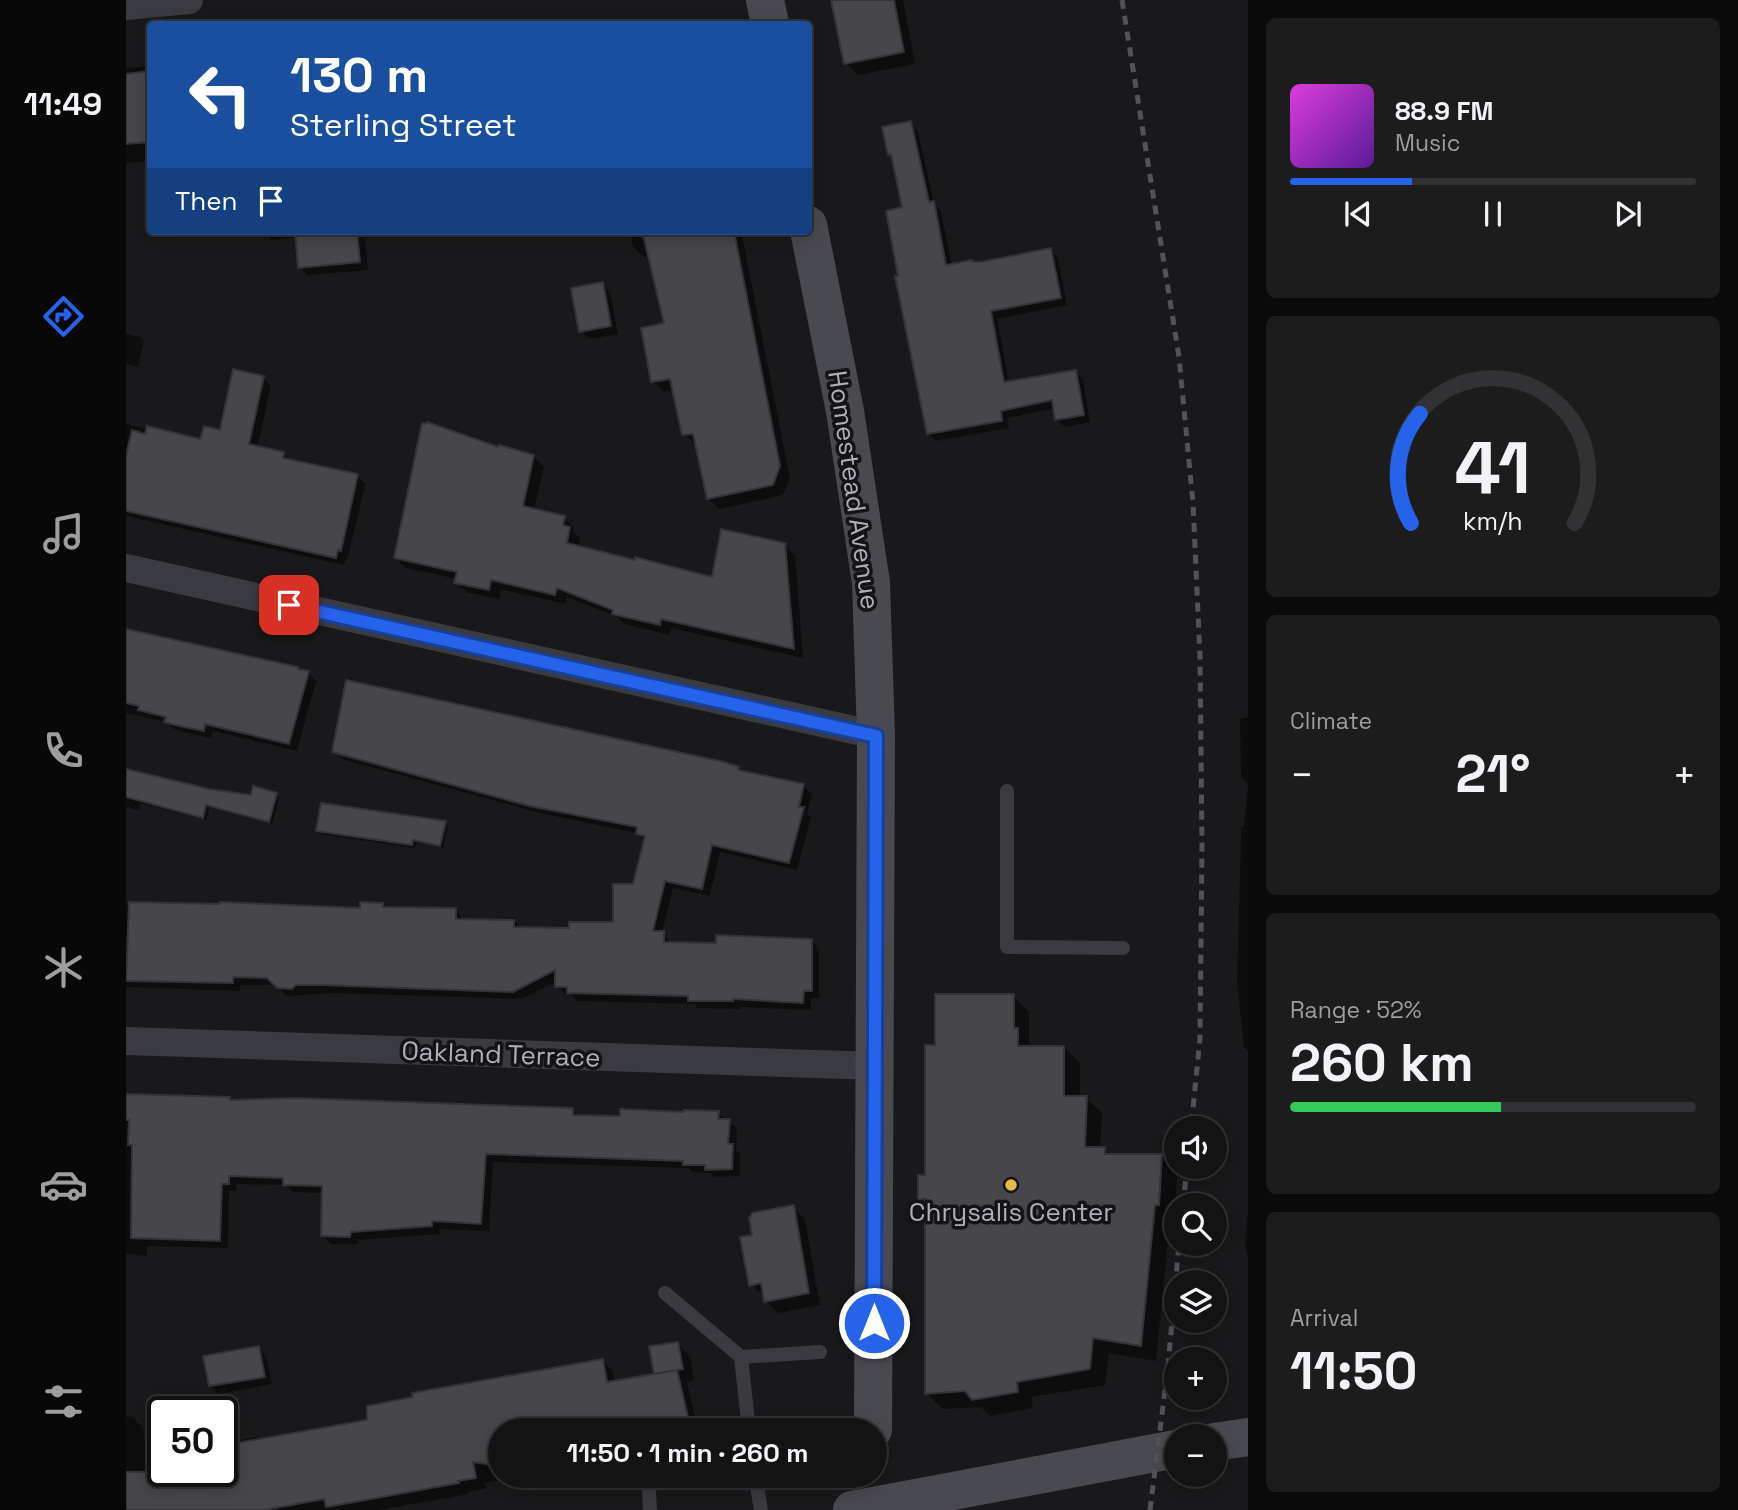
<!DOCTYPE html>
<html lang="en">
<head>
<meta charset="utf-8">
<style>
	:root { --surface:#131314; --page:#1c1c1d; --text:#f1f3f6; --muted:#9d9ea0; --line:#323234; --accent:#2563eb }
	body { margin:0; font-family:"Space Grotesk",sans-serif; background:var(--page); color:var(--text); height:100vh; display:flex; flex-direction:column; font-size:26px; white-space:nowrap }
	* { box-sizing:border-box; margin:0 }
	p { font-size:23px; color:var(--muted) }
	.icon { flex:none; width:38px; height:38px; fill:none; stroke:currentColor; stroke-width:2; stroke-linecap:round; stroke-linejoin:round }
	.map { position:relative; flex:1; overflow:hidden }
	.details { display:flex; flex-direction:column; gap:18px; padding:18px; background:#0a0a0b; width:490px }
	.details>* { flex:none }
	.top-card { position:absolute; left:21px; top:21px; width:665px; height:214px; border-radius:7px; box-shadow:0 4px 18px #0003,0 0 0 2px var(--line); background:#1a4fa0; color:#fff; overflow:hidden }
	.tools { position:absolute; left:1038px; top:1116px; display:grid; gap:14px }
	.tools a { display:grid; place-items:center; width:63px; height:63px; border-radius:50%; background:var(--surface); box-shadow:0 4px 18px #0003,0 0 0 2px var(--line); font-size:35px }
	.speed { position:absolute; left:21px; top:1396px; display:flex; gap:14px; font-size:35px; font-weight:700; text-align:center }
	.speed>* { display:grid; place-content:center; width:91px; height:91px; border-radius:50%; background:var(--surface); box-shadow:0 4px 18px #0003,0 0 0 2px var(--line); line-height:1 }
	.speed .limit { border:4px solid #111; border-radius:10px; background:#fff; color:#111 }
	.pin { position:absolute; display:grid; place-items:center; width:60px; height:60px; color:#fff; margin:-30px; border-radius:14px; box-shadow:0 4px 10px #0006 }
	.me { position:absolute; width:77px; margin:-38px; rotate:0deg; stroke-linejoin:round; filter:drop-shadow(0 0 5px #0008) }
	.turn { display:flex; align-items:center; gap:24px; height:147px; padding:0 28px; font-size:32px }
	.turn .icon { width:91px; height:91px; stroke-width:2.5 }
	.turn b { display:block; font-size:49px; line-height:60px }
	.then { display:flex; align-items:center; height:66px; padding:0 28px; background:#0003; gap:14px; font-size:26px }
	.big { font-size:52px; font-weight:800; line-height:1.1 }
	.details .card { flex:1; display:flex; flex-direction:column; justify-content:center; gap:10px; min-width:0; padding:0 24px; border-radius:10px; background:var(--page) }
	.details .dial { align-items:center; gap:0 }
	.dial svg { height:182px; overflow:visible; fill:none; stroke:var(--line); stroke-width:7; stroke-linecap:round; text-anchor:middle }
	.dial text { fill:var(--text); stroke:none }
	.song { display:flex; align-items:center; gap:21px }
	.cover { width:84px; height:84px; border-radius:10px; background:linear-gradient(135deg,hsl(300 70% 55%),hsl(270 70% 35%)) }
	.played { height:7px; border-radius:4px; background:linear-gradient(90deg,var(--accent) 30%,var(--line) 30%) }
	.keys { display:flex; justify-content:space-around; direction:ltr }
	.heat { display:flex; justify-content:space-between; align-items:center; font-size:38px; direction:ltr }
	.charge { height:10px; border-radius:5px; background:linear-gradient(90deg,#34c759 52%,var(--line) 0) }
	.trip { position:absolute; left:362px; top:1418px; width:399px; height:70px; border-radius:35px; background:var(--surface); box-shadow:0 4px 18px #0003,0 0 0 2px var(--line); font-weight:800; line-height:70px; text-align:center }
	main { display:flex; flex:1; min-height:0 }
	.tabs { display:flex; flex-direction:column; width:126px; justify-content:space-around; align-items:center; background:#080808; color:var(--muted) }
	.tabs .icon { width:49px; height:49px }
	.tabs .current { color:var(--accent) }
	.tabs b { font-size:32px; color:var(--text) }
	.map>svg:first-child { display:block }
</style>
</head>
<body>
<main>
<nav class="tabs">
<b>11:49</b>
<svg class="icon current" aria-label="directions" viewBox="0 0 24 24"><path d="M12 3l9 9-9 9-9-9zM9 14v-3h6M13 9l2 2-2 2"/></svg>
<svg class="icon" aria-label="music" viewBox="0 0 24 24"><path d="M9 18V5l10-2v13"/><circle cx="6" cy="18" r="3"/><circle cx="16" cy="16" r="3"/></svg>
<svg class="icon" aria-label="phone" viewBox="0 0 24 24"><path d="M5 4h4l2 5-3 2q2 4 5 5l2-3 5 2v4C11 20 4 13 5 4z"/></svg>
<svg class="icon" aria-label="climate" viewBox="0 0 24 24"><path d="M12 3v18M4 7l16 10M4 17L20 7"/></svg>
<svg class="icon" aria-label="car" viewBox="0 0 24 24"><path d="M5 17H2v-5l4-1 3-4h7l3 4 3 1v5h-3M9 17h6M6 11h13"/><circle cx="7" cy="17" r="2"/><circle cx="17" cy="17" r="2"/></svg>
<svg class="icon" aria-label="filters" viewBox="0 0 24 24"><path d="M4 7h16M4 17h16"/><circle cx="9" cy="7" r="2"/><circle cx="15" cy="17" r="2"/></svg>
</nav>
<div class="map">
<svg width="1122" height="1510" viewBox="0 0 1122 1510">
	<rect width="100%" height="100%" fill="#19191b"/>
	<path fill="#0007" fill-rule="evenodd" d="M707 0H777L789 64 732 75 720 63Z
		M24 66V161L0 163V68Z
		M784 123 792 131 808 204 815 211 826 266 924 250 932 258 941 305 871 319 883 383 949 372 957 379 964 422 939 427 931 420 929 408 881 418 883 428 810 441 802 433 774 277 778 209 768 159 763 154Z
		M137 231 231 232 239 240 242 270 182 275 174 267 171 237 145 240Z
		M504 231H615L664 478 657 495 593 509 582 498 571 445 558 434 548 390 538 392 527 381 540 325 524 257H518L507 246Z
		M476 284 484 292 492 334 463 339 455 331Z
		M0 334 15 337 18 341 12 367 0 364Z
		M137 378 145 386 131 448 158 454 165 461 231 476 239 484 222 558 220 557 218 565 0 516V424L76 441 95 432Z
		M374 449 407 457 418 467 408 510 438 518 448 528 447 532 454 538 452 548 587 579 659 545 669 555 677 658 545 628 543 635 498 624 490 616 441 597 439 604 375 589 373 599 340 592 330 582 331 579 280 568 270 558Z
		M0 631 182 673 190 681 171 751 87 731 85 738 58 732 48 729 41 722 0 713Z
		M1122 717V1051L1118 1047 1111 981 1115 837V827L1118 826 1122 784 1115 777 1114 719Z
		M208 751 612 768 616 773 678 786 686 794 681 813 685 817 671 870 594 852 584 896 547 888 536 933 546 944 592 945 685 940 693 949V998H685V1010L614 1007V1009L572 1008 568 1004 451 1001 445 994H439L431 986V981L396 999 205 993 161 996 150 985H114V991L0 987V903L236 910 256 904 260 909 330 910 338 921H388L395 929H445L489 924 509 886 519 841 511 833 414 813 216 759ZM214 752 413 806 412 810 214 756Z
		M0 771 82 791 126 797 150 794 153 798 146 824 84 807 80 820 14 803 13 810 0 807Z
		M319 823 322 826 317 848 290 842 289 848 195 834 192 830Z
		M887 996 903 1012V1042L907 1048 938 1047 954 1063V1097L960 1098 976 1113 974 1149H978L985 1156H1035L1051 1172 1049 1220H1044L1030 1361 983 1353 979 1385 905 1397 907 1408 864 1416 855 1407 817 1409 801 1394V1205L794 1199 800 1177 811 1047Z
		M0 1096 103 1099 106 1101 446 1110 453 1116 495 1118 592 1113 611 1129 610 1150 614 1154V1176L589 1177 584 1173 567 1172 563 1168 367 1162 363 1231 313 1229 314 1234 232 1240V1244H205L197 1236 198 1193 167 1192 160 1185 110 1184 111 1191H103L102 1248 21 1246V1256L0 1254Z
		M667 1207 679 1219 694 1305 652 1313 640 1301 639 1296 625 1285Z
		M1122 1212V1257L1119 1243Z
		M552 1344 564 1356 568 1381 561 1382 572 1430H374V1475H398L359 1483 360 1488 342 1492 343 1494 253 1510H0V1417L5 1416 16 1427 21 1451 37 1447V1472H96V1444L130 1437 134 1441 243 1421 477 1361 487 1372 489 1383 532 1375Z
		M132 1348 140 1356 146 1384 92 1394 84 1386Z"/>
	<path fill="#46464b" stroke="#343337" stroke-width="2" d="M705 0H768L778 52 718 64Z
		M24 71V142L0 144V74Z
		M785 121 803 202 808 201 820 265 846 260V262H855L925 248 935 298 865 311 878 382 950 370 958 415 929 420 926 400 875 411 876 421 801 434 769 276H772L760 211 776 207 765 154 762 155 756 127Z
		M169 231H231L234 262 172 268Z
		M516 231H608L654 466 647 485 581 499 567 434 556 435 544 379 525 382 515 328 538 323Z
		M477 282 485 326 453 332 445 288Z
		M107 369 138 376 123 444 158 452 157 458 232 474 215 551 212 550 210 558 0 511V456L6 430 19 434 21 426 74 439 78 426 94 430Z
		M301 422 372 447 373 445 408 455 397 506 439 516 437 525 444 527 441 543 509 560V557L586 577 595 529 659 543 668 649 535 619 534 625 486 614 487 610 431 588 429 595 365 580 363 590 328 583 331 572 268 558 296 423 300 424Z
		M0 629 172 667V669L183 671 163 744 79 724 78 731 49 725 38 722 40 717 12 710 13 706 0 703Z
		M220 680 598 762 613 767 612 770 678 784 673 807H678L663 863 586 845 576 889 539 881 527 931H538V942L590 943V935L686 939V991H678L677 1003 607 999V1001H562V996L441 993V987H429V970L387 992 196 985H170L166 989 151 988 141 978 107 977V983L0 981 3 902 94 904V902L234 908V902L257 903V907L330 908V919L388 920V927L443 928V922H487V884H507L519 836 510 834 511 827 404 806 206 752Z
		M0 769 83 789 125 795 127 786 151 793 143 822 80 805 77 818 0 797Z
		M195 803 320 821 314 846 287 840 286 845 190 831Z
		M809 994H888V1028H892V1046H938V1096H961L959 1147H979V1154H1036L1033 1205H1029L1015 1346 967 1338 964 1369 891 1382 892 1392 846 1400 839 1391 799 1394V1199L792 1200V1175H799V1045H809Z
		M0 1094 104 1097V1100L169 1098 447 1108V1115L494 1116V1109L558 1112V1110L593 1111 592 1119H604L602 1144H607L606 1169 579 1170V1165H557V1161L360 1154 355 1224 306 1221V1226L225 1232 224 1237 195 1236 196 1186 157 1185V1178L103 1176V1184H96L94 1241 5 1238 6 1145H2L3 1120H0Z
		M668 1205 683 1293 638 1302 635 1283 623 1286 614 1237 626 1235 623 1217 625 1216 626 1213Z
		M552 1342 557 1369 528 1374 523 1346Z
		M133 1346 139 1377 83 1386 77 1356Z
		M477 1359 481 1382 551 1370 564 1426 547 1430H374V1466L347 1462 350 1478 332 1481 333 1483 200 1507 198 1499 138 1510H0V1472H110L105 1444 241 1420V1406L287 1397 286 1393Z"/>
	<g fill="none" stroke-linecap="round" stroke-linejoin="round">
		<path stroke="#3a3b40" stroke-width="14" d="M881 791V947L997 948
			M539 1293 615 1357 694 1352
			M615 1357 623 1430
			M522 1475 524 1510
			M629 1475 635 1510"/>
		<path stroke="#3a3b40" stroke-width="28" d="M0 6 63 0
			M0 568 750 735
			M0 1041 750 1066"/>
		<path stroke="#494a50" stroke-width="38" d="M639 0 644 24
			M682 225 719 411 745 583 750 735 747 1430
			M1088 1442 1122 1437
			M726 1510 1050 1449"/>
		<path stroke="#525359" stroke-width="5" stroke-dasharray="9 7" stroke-linecap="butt" d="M996 0 1053 357 1067 503 1074 657 1076 845 1074 1038 1065 1129
			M1057 1206 1061 1167
			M1024 1510 1042 1366 1053 1244"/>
	</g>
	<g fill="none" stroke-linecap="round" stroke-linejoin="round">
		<defs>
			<path id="route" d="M163 605 750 736 748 1323"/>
		</defs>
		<use href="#route" stroke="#184099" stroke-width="18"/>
		<use href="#route" stroke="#2563eb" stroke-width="12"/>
	</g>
	<circle fill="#e5b948" stroke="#141416" stroke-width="2.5" cx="885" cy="1185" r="7"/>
	<g text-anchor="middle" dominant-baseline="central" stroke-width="7" stroke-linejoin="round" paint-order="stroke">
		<g font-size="26" fill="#adb0ba" stroke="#141416">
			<text transform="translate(728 490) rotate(82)">Homestead Avenue</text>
			<text transform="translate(375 1054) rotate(2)">Oakland Terrace</text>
		</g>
		<g font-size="26" fill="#adb0ba" stroke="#141416">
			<text x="885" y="1212">Chrysalis Center</text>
		</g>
	</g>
</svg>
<div class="tools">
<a><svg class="icon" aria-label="sound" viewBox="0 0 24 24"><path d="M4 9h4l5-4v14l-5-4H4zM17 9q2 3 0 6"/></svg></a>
<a><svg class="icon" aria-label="search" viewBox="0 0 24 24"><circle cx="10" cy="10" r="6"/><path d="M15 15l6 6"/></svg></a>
<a><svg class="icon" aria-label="layers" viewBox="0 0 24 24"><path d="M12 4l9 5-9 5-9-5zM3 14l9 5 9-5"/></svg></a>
<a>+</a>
<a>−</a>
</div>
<div class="speed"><div class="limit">50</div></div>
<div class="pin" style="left:163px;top:605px;background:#d93025"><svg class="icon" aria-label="arrive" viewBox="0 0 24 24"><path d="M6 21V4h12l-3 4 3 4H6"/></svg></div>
<svg class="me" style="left:748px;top:1323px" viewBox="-20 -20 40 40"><circle r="17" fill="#2563eb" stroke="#fff" stroke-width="3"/><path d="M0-11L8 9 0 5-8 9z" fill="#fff"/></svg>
<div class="trip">11:50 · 1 min · 260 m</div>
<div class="top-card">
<div class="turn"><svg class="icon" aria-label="left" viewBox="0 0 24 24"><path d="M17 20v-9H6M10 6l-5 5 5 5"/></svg><div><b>130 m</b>Sterling Street</div></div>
<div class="then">Then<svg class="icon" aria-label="arrive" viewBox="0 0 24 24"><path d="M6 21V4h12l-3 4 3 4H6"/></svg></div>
</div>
</div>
<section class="details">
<div class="card">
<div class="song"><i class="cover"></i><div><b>88.9 FM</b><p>Music</p></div></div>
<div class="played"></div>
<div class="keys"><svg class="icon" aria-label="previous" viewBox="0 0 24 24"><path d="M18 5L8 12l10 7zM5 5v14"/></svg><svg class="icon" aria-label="pause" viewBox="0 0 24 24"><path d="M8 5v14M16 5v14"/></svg><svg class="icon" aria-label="next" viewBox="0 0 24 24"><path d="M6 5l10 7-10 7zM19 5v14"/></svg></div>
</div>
<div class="card dial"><svg viewBox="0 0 100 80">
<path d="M14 69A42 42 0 1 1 86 69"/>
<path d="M14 69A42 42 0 0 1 18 21" stroke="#2563eb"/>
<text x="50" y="56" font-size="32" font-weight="700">41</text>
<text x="50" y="72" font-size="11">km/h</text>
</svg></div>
<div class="card"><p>Climate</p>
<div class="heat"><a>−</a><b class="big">21°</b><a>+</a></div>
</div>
<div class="card"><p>Range · 52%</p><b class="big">260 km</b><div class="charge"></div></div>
<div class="card"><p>Arrival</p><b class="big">11:50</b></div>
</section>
</main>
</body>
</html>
